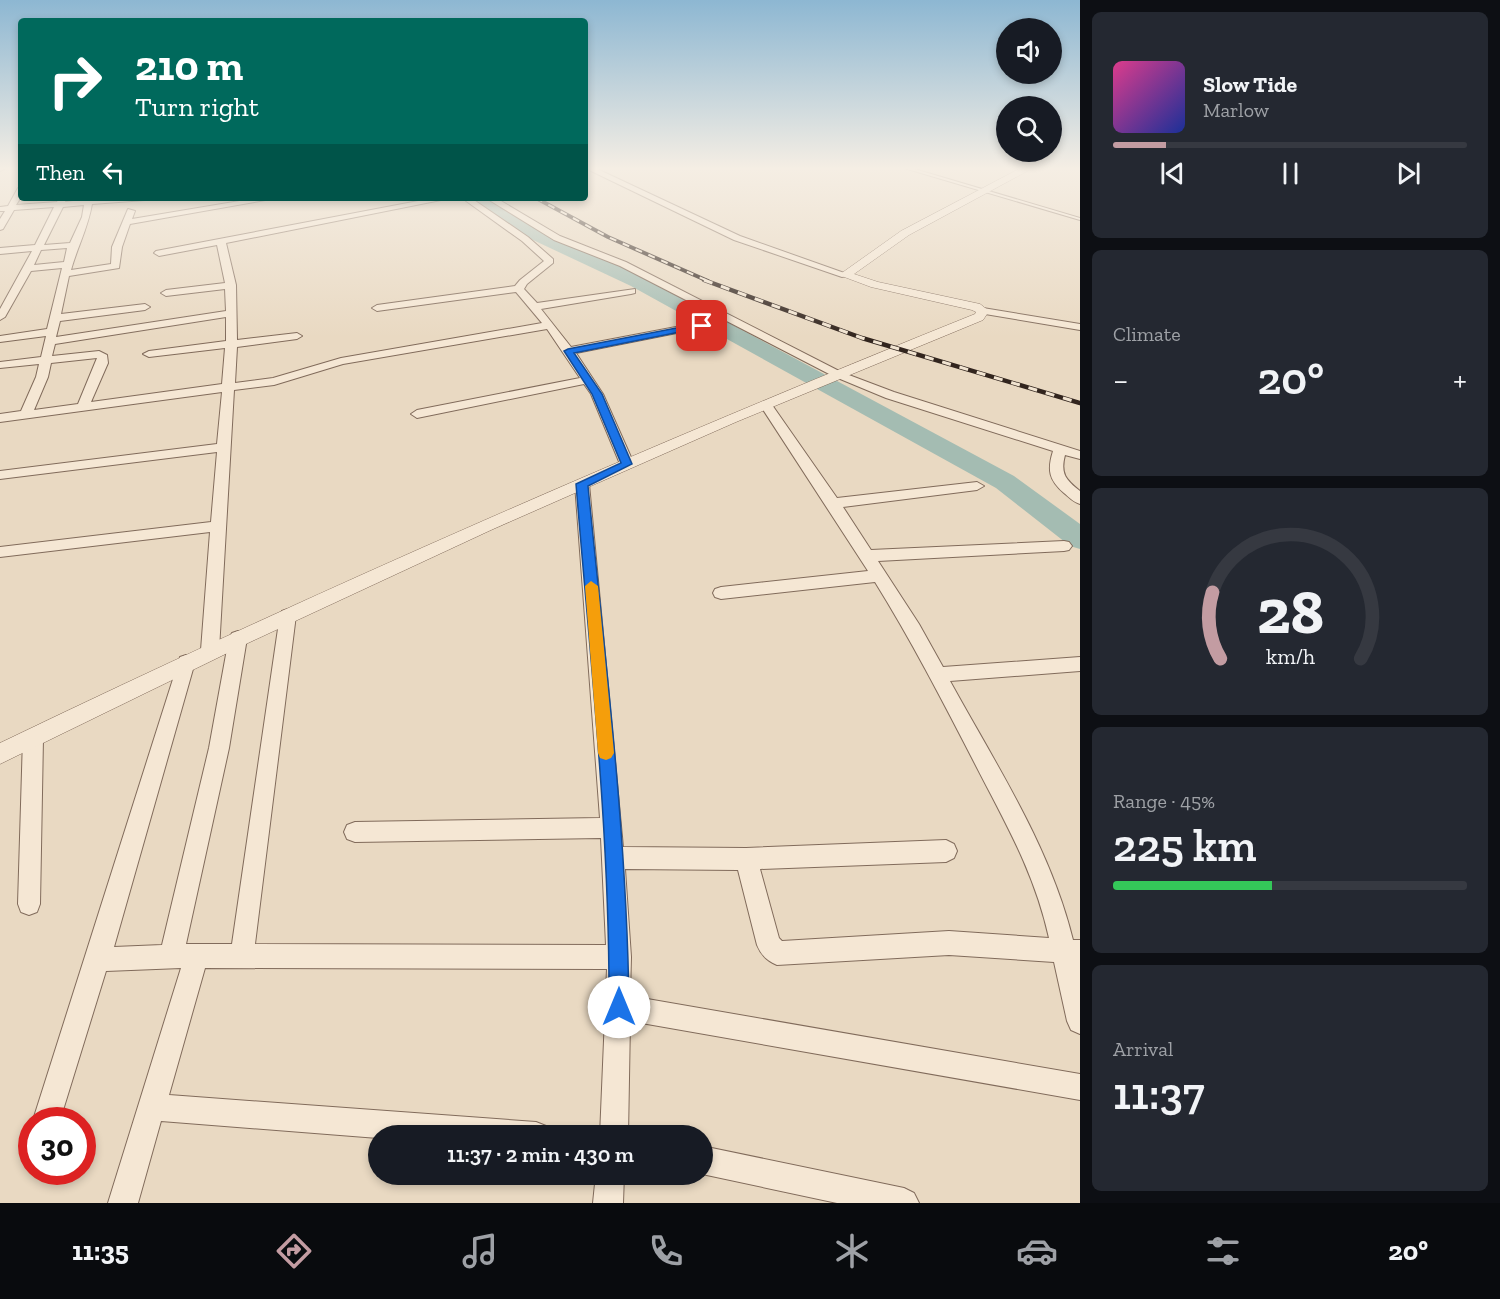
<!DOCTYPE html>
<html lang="en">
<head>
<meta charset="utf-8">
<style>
	:root { --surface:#171b24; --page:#242831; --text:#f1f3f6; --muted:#9ea1a6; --line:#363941; --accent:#c39ca2 }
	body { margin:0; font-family:"Zilla Slab",serif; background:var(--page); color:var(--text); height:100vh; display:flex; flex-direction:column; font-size:22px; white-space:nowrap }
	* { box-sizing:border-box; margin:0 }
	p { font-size:20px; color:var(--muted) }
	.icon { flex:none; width:33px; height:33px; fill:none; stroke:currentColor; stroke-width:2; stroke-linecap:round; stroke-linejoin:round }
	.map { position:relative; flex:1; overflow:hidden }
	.details { display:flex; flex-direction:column; gap:12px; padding:12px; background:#0d0f14; width:420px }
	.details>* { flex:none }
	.top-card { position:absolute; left:18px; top:18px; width:570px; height:183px; border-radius:6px; box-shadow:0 3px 9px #0003; background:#00695c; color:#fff; overflow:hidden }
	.controls { position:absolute; left:996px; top:18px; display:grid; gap:12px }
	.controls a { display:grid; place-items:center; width:66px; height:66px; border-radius:50%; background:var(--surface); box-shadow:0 3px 9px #0003; font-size:30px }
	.speed { position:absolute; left:18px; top:1107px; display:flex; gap:12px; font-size:30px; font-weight:700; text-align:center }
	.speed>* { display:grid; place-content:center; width:78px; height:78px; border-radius:50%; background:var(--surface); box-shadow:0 3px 9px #0003; line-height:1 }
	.speed .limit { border:9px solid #d22; background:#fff; color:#111 }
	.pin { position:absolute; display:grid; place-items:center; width:51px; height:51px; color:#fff; margin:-26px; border-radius:12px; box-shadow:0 3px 9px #0006 }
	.me { position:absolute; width:66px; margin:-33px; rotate:0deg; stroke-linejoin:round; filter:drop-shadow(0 0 4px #0008) }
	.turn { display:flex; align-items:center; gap:21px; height:126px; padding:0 18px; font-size:27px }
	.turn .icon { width:78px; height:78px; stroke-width:2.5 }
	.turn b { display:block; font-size:42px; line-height:51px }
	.then { display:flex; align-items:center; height:57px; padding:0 18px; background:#0003; gap:12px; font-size:22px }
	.big { font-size:45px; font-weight:600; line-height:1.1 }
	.details .tile { flex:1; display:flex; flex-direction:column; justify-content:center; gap:9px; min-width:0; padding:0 21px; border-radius:9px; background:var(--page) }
	.details .dial { align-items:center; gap:0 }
	.dial svg { height:156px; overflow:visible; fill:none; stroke:var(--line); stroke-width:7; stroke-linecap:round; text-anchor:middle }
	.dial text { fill:var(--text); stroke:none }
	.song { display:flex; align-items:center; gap:18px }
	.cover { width:72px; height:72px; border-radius:9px; background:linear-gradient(135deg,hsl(330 70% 55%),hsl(230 70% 35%)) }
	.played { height:6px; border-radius:3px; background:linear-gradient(90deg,var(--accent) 15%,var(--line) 15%) }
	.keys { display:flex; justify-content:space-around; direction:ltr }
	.heat { display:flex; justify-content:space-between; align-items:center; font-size:33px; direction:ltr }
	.charge { height:9px; border-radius:4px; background:linear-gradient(90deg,#34c759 45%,var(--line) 0) }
	.trip { position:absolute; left:368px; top:1125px; width:345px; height:60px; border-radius:30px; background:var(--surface); box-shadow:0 3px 9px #0003; font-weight:600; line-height:60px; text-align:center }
	.tab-bar { display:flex; height:96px; justify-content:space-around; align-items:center; background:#090b0e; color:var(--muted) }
	.tab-bar .icon { width:42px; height:42px }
	.tab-bar .selected { color:var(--accent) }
	.tab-bar b { font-size:27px; color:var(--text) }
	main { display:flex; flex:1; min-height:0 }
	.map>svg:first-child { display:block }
</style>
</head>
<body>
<main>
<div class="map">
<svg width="1080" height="1203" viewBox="0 0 1080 1203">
	<rect width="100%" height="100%" fill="#e9d9c2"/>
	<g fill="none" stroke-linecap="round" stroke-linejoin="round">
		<path fill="#a4bcb2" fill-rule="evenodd" d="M469 198H487L528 224 645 278 1014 476 1080 524V549L1070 546 996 488 631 286 516 232Z"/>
		<defs>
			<path id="service" d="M911 168 1080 218V220L904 168Z"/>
			<path id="minor" d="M0 168H4V169L0 171Z
				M585 168H595L740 236 850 275 842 277 734 240Z
				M18 188H21V197L16 205 57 202 59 198H67L65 202 89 199 149 198 145 200 92 204C88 228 77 248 71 270L111 264 112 247 128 209 135 211 132 219 258 198H277L130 224 122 247 119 268 69 276 61 314 145 304 150 307 145 310 60 321 56 337 226 311 225 289 166 296 161 293 166 290 225 283 217 245 159 256 154 253 156 251 434 198H451L226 243 236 285 237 340 297 333 302 336 297 339 237 347 235 383 273 378 341 358 542 323 516 292 377 311 372 308 377 305 515 286 520 280 544 261 522 241 462 198H471L528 237 553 259V263L527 284 524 289 537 303 635 289V293L631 294 541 309 571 347 702 322 707 325 702 328 576 353 603 394 634 464 627 468 620 464 591 394 584 384 417 418 411 414 417 410 580 378 547 329 343 364 274 385 234 390 219 650 216 655 210 657 204 655 201 650 210 532 0 557V547L211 522 217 452 0 479V471L217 444 222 392 0 422V414L21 411 36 377 39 364 0 368V362L41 357 46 336 0 342V336L47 329 62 268 31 271 5 317 0 320V309L32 251 0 254V248L35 245 54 207 14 210 3 229 0 230V219L5 211H0V207L8 206ZM84 205 82 217 70 243 44 245 63 207ZM67 248 64 262 34 265 41 250ZM226 317V341L149 351 143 354 149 357 225 348 222 384 91 402 108 363 107 355 99 351 52 356 55 344ZM97 358 78 404 34 410 48 377 51 363Z
				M486 198H496L560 236 626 262 841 372 894 392 1080 451V459L1065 455C1060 474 1066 480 1080 491V504C1073 502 1069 497 1064 493 1049 480 1047 470 1053 451L886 398 833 376 620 266 554 240Z
				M983 308 1080 324V330L979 313 978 311Z
				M766 401 770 402 837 498 977 482 984 486 977 490 843 507 871 550 1064 541 1069 542 1072 546 1069 550 1064 551 878 561 919 624 943 667 1080 657V671L950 681C996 765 1050 846 1073 940H1080V1034L1071 1030 1067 1021 1054 962 949 955 777 965C767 961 761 955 757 945L738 870 625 869 631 957 630 996 1080 1074V1100L630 1021 628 1136H600L607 969 205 968 169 1095 536 1122 546 1126 550 1136H378V1138L161 1121 138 1203H108L181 968 106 971 60 1120H33L180 657 186 655 192 657 195 662 114 947 162 945 209 748 229 638 232 633 238 631 244 633 247 638 229 748 186 944H232L280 615 282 611 288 609 294 611 296 615 255 944 606 945 601 838 355 842 347 839 344 832 347 825 355 822 600 818 575 484 577 481 582 480 589 484 623 847 746 848 946 840 954 844 957 851 954 858 946 862 760 869 779 938 782 941 949 931 1049 938C1034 870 1003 819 972 758 941 698 911 640 875 582L721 599 715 597 713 593 715 589 721 587 868 571 760 405Z
				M33 730 40 732 43 738 40 904 37 912 29 915 21 912 18 904 23 738 26 732Z
				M702 1146 904 1188 914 1193 919 1203H837L702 1174Z
				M596 1174H624L623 1203H593Z"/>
			<path id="tertiary" d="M1021 168H1033L909 235 854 274 878 282 980 304 989 311 983 320 736 422 491 530 248 643 0 764V743C320 589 645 447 975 314L976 312 972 310 871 287 839 275 901 231Z"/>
		</defs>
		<use href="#service" stroke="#816b5b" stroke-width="2"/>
		<use href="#minor" stroke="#816b5b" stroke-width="2"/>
		<use href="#tertiary" stroke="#816b5b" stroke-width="1"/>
		<use href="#service" fill="#f5e7d4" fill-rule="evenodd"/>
		<use href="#minor" fill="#f5e7d4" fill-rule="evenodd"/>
		<use href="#tertiary" fill="#f5e7d4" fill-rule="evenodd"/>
		<defs>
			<path id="rail-far1" d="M536 198 608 237 708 281"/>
			<path id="rail" d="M704 280 862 338 1080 403"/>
		</defs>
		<use href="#rail-far1" stroke="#32251e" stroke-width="4"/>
		<use href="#rail" stroke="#32251e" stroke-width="4.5"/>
		<use href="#rail-far1" stroke="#f1e4d1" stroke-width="2" stroke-dasharray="7" stroke-linecap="butt"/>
		<use href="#rail" stroke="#f1e4d1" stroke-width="3" stroke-dasharray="9" stroke-linecap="butt"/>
	</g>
	<linearGradient id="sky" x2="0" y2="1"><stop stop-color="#8db7d2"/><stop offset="0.5" stop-color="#f5eee4"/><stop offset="1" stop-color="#f5eee4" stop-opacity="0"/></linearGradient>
	<rect width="1080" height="337" fill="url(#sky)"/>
	<path fill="#1a73e8" stroke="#114b97" stroke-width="1.5" d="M702 323 707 326 705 327 574 353 602 394 632 464 588 486C605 659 627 833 629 1007L626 1015 619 1018 612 1015 609 1007C610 833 590 658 576 484L621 463 592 394 564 351 568 349Z"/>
	<path fill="#f59e0b" d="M591 581 598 586 614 753 611 758 606 760 600 758 598 753 585 586Z"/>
</svg>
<div class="controls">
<a><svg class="icon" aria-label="sound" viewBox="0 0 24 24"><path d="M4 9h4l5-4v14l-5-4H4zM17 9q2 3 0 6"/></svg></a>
<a><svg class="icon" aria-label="search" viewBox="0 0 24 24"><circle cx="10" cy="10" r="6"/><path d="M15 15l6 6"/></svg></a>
</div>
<div class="speed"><div class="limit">30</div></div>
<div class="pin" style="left:702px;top:326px;background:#d93025"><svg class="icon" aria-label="arrive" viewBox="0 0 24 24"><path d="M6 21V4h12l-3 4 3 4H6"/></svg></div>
<svg class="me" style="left:619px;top:1007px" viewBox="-20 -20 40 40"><circle r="19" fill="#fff"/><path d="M0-13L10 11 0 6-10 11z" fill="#1a73e8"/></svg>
<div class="trip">11:37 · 2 min · 430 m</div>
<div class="top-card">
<div class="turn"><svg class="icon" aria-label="right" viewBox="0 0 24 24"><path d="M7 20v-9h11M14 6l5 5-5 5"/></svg><div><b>210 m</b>Turn right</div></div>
<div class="then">Then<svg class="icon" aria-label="left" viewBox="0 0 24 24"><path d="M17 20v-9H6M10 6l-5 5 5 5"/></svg></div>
</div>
</div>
<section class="details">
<div class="tile">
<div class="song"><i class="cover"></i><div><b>Slow Tide</b><p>Marlow</p></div></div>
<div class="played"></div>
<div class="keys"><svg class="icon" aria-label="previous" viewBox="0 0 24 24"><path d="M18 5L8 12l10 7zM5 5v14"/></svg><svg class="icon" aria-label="pause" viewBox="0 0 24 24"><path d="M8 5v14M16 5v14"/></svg><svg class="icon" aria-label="next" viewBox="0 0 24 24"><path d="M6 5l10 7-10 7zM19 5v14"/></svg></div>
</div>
<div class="tile"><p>Climate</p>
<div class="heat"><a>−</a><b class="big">20°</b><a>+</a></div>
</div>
<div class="tile dial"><svg viewBox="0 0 100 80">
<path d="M14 69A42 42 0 1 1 86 69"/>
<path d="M14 69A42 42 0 0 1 10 35" stroke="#c39ca2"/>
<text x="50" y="56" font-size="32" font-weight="700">28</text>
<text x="50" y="72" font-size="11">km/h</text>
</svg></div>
<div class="tile"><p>Range · 45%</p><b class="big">225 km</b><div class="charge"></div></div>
<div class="tile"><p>Arrival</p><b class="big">11:37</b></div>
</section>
</main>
<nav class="tab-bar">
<b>11:35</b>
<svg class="icon selected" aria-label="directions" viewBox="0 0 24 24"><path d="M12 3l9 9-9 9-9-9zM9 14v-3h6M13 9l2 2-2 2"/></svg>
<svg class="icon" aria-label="music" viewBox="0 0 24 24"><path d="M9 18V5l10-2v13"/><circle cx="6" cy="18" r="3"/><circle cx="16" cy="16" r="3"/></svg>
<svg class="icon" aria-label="phone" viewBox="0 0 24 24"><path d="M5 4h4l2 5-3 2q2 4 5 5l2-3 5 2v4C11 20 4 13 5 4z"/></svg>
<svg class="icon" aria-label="climate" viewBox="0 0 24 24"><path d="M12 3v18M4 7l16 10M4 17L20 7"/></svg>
<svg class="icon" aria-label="car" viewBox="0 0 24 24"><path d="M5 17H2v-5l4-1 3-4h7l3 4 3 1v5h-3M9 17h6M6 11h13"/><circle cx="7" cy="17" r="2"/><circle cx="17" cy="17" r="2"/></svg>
<svg class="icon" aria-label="filters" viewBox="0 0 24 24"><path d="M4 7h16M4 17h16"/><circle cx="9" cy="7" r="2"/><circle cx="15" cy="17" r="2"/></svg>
<b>20°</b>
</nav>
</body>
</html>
